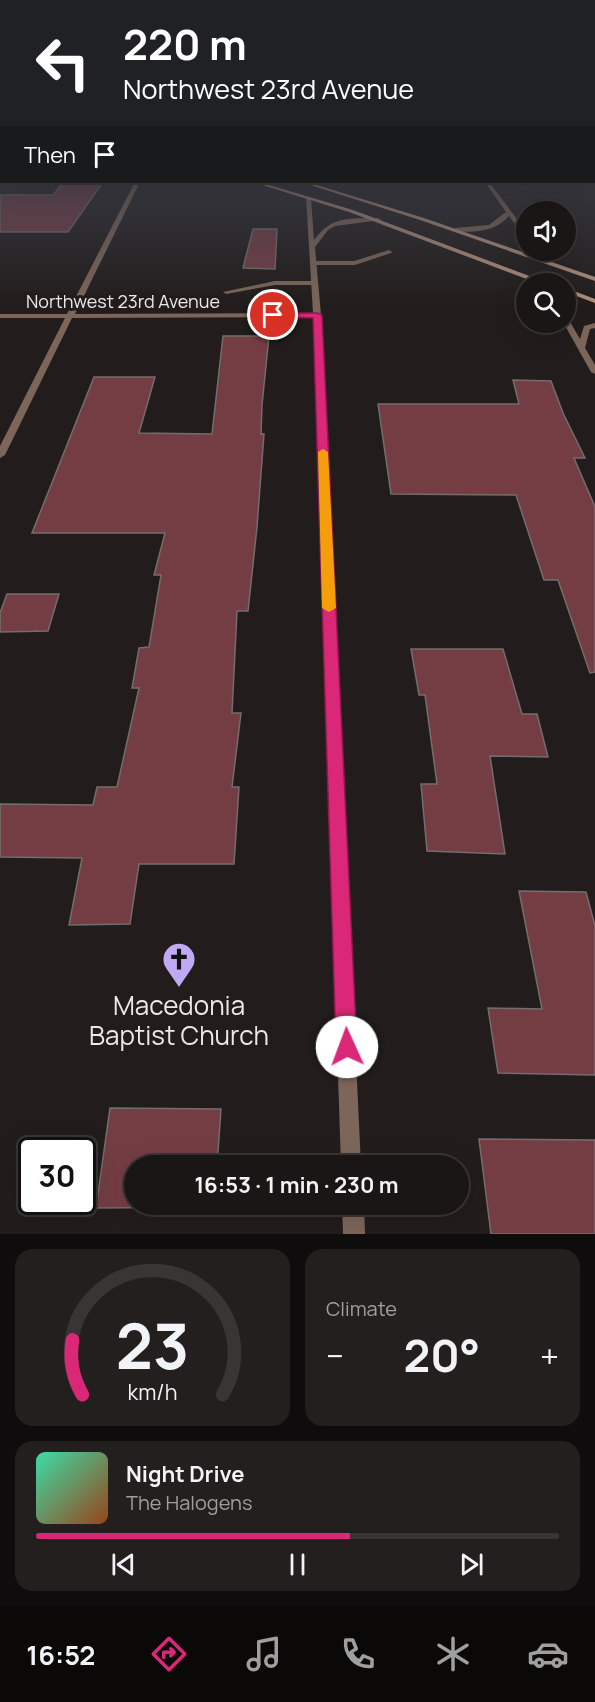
<!DOCTYPE html>
<html lang="en">
<head>
<meta charset="utf-8">
<style>
	:root { --surface:#1a1615; --page:#231f1e; --text:#f1f3f6; --muted:#9f9fa0; --line:#383534; --accent:#db2777 }
	body { margin:0; font-family:Manrope,sans-serif; background:var(--page); color:var(--text); height:100vh; display:flex; flex-direction:column; font-size:22px; white-space:nowrap }
	* { box-sizing:border-box; margin:0 }
	p { font-size:20px; color:var(--muted) }
	.icon { flex:none; width:33px; height:33px; fill:none; stroke:currentColor; stroke-width:2; stroke-linecap:round; stroke-linejoin:round }
	.map { position:relative; height:1234px; overflow:hidden }
	.drawer { display:flex; flex-direction:column; gap:15px; padding:15px; background:#0e0c0c; flex:1 }
	.drawer>* { flex:none }
	.hud { position:absolute; left:0px; top:0px; width:596px; height:183px; box-shadow:0 6px 24px #0002,0 0 0 2px var(--line); background:#202124; color:#fff; overflow:hidden }
	.buttons { position:absolute; left:516px; top:201px; display:grid; gap:12px }
	.buttons a { display:grid; place-items:center; width:60px; height:60px; border-radius:50%; background:var(--surface); box-shadow:0 6px 24px #0002,0 0 0 2px var(--line); font-size:30px }
	.speed { position:absolute; left:18px; top:1137px; display:flex; gap:12px; font-size:30px; font-weight:700; text-align:center }
	.speed>* { display:grid; place-content:center; width:78px; height:78px; border-radius:50%; background:var(--surface); box-shadow:0 6px 24px #0002,0 0 0 2px var(--line); line-height:1 }
	.speed .limit { border:3px solid #111; border-radius:9px; background:#fff; color:#111 }
	.pin { position:absolute; display:grid; place-items:center; width:51px; height:51px; color:#fff; margin:-26px; border:3px solid #fff; border-radius:50%; box-shadow:0 2px 6px #0007 }
	.me { position:absolute; width:66px; margin:-33px; rotate:358deg; stroke-linejoin:round; filter:drop-shadow(0 0 4px #0008) }
	.turn { display:flex; align-items:center; gap:21px; height:126px; padding:0 24px; font-size:27px }
	.turn .icon { width:78px; height:78px; stroke-width:2.5 }
	.turn b { display:block; font-size:42px; line-height:51px }
	.then { display:flex; align-items:center; height:57px; padding:0 24px; background:#0003; gap:12px; font-size:22px }
	.big { font-size:45px; font-weight:700; line-height:1.1 }
	.drawer .card { flex:1; display:flex; flex-direction:column; justify-content:center; gap:9px; min-width:0; padding:0 21px; border-radius:18px; background:var(--page) }
	.drawer .dial { align-items:center; gap:0 }
	.dial svg { height:156px; overflow:visible; fill:none; stroke:var(--line); stroke-width:7; stroke-linecap:round; text-anchor:middle }
	.dial text { fill:var(--text); stroke:none }
	.song { display:flex; align-items:center; gap:18px }
	.cover { width:72px; height:72px; border-radius:9px; background:linear-gradient(135deg,hsl(160 70% 55%),hsl(20 70% 35%)) }
	.played { height:6px; border-radius:3px; background:linear-gradient(90deg,var(--accent) 60%,var(--line) 60%) }
	.keys { display:flex; justify-content:space-around; direction:ltr }
	.heat { display:flex; justify-content:space-between; align-items:center; font-size:33px; direction:ltr }
	.drawer .tiles { flex:1; display:grid; gap:15px; grid-template-columns:1fr 1fr }
	.card:last-child { grid-column:span 2 }
	.trip { position:absolute; left:124px; top:1155px; width:345px; height:60px; border-radius:30px; background:var(--surface); box-shadow:0 6px 24px #0002,0 0 0 2px var(--line); font-weight:700; line-height:60px; text-align:center }
	.dock { display:flex; height:96px; justify-content:space-around; align-items:center; background:#0a0908; color:var(--muted) }
	.dock .icon { width:42px; height:42px }
	.dock .current { color:var(--accent) }
	.dock b { font-size:27px; color:var(--text) }
	.map>svg:first-child { display:block }
</style>
</head>
<body>
<div class="map">
<svg width="595" height="1234" viewBox="0 0 595 1234">
	<rect width="100%" height="100%" fill="#221d1c"/>
	<path fill="#743d44" stroke="#736d6d" stroke-width="1.5" d="M64 182H103L68 232H0V195H53Z
		M253 229H277L275 269 243 268Z
		M223 336H269L262 405 261 434H264L257 527 248 611H237L232 713H241L232 787H239L234 864H139L130 924 69 925 82 858 0 857V804L93 805 97 787H117L139 688H132L139 648 149 647 161 575H154L165 533H32L94 377H155L139 433 212 434Z
		M513 380 551 381 563 413 585 458H574L595 507V672L590 673 558 580H544L516 495 391 494 378 404H519Z
		M7 594H59L48 631 0 632V613Z
		M411 649H503L522 714H537L548 757 490 756 505 854 427 851 421 784H437L425 695H419Z
		M519 891 586 892 595 926V1075L498 1073 488 1008 542 1009Z
		M110 1108 221 1109 217 1166H135V1204H215V1207L96 1208Z
		M479 1139 595 1140V1234H491Z"/>
	<g fill="none" stroke-linecap="round" stroke-linejoin="round">
		<path fill="#7c6659" fill-rule="evenodd" d="M389 250 392 252 391 253 355 265H314L311 263 314 261H354Z
			M275 281H315L318 283 315 285H275L226 294 223 292Z"/>
		<path fill="#7c6659" fill-rule="evenodd" d="M0 141 2 145H0Z
			M594 170H595V174H594Z
			M135 182H140L75 314 313 313 306 197 311 198 314 240C332 215 350 219 378 218L381 220 335 226 328 230 315 247 321 315 361 1166H341L313 317 72 318 5 455 0 458V446L65 318H0V314H67Z
			M485 182H489L526 231V241L524 240 521 232 509 216C495 232 473 233 453 231L455 228 489 225 506 212Z
			M566 320H569L580 339 584 326 595 323V328L590 329 585 348 595 365V374L591 372 563 322H566Z
			M342 1204H364L365 1234H343Z"/>
		<path fill="#b28f7b" fill-rule="evenodd" d="M252 182H259L353 210 551 284H540L349 212Z
			M301 182H307L424 218 595 277V281L420 220Z
			M566 288 595 299V303L566 292Z"/>
	</g>
	<linearGradient id="sky" x2="0" y2="1"><stop stop-color="#13100f"/><stop offset="0.44" stop-color="#3e404b"/><stop offset="1" stop-color="#3e404b" stop-opacity="0"/></linearGradient>
	<rect width="595" height="307" fill="url(#sky)"/>
	<path fill="#db2777" stroke="#8e194d" stroke-width="1.5" d="M273 313H317L322 315 357 1047 354 1055 347 1058 339 1055 336 1047 313 318 270 317V314Z"/>
	<path fill="#f59e0b" d="M323 449 328 452 336 608 329 612 322 608 318 452Z"/>
	<defs>
		<symbol id="church-pin" viewBox="-11 -11 22 30"><path d="M0 17L-7.5 6A9.5 9.5 0 1 1 7.5 6Z" fill="#bfa9f4" stroke="#221d1c"/><path d="M-1.2-6h2.4v3.5h3.3v2.4h-3.3V6h-2.4V-.1h-3.3v-2.4h3.3Z" fill="#111"/></symbol>
	</defs>
	<g fill-rule="evenodd">
		<use href="#church-pin" x="160" y="940" width="38" height="52"/>
	</g>
	<g text-anchor="middle" dominant-baseline="central" stroke-width="6" stroke-linejoin="round" paint-order="stroke">
		<g font-size="18" fill="#ece8e8" stroke="#221d1c">
			<text x="123" y="301">Northwest 23rd Avenue</text>
		</g>
		<g font-size="26" fill="#ece8e8" stroke="#221d1c">
			<text x="179" y="1005">Macedonia<tspan x="179" dy="30">Baptist Church</tspan></text>
		</g>
	</g>
</svg>
<div class="buttons">
<a><svg class="icon" aria-label="sound" viewBox="0 0 24 24"><path d="M4 9h4l5-4v14l-5-4H4zM17 9q2 3 0 6"/></svg></a>
<a><svg class="icon" aria-label="search" viewBox="0 0 24 24"><circle cx="10" cy="10" r="6"/><path d="M15 15l6 6"/></svg></a>
</div>
<div class="speed"><div class="limit">30</div></div>
<div class="pin" style="left:273px;top:315px;background:#d93025"><svg class="icon" aria-label="arrive" viewBox="0 0 24 24"><path d="M6 21V4h12l-3 4 3 4H6"/></svg></div>
<svg class="me" style="left:347px;top:1047px" viewBox="-20 -20 40 40"><circle r="19" fill="#fff"/><path d="M0-13L10 11 0 6-10 11z" fill="#db2777"/></svg>
<div class="trip">16:53 · 1 min · 230 m</div>
<div class="hud">
<div class="turn"><svg class="icon" aria-label="left" viewBox="0 0 24 24"><path d="M17 20v-9H6M10 6l-5 5 5 5"/></svg><div><b>220 m</b>Northwest 23rd Avenue</div></div>
<div class="then">Then<svg class="icon" aria-label="arrive" viewBox="0 0 24 24"><path d="M6 21V4h12l-3 4 3 4H6"/></svg></div>
</div>
</div>
<section class="drawer">
<div class="tiles">
<div class="card dial"><svg viewBox="0 0 100 80">
<path d="M14 69A42 42 0 1 1 86 69"/>
<path d="M14 69A42 42 0 0 1 9 41" stroke="#db2777"/>
<text x="50" y="56" font-size="32" font-weight="700">23</text>
<text x="50" y="72" font-size="11">km/h</text>
</svg></div>
<div class="card"><p>Climate</p>
<div class="heat"><a>−</a><b class="big">20°</b><a>+</a></div>
</div>
<div class="card">
<div class="song"><i class="cover"></i><div><b>Night Drive</b><p>The Halogens</p></div></div>
<div class="played"></div>
<div class="keys"><svg class="icon" aria-label="previous" viewBox="0 0 24 24"><path d="M18 5L8 12l10 7zM5 5v14"/></svg><svg class="icon" aria-label="pause" viewBox="0 0 24 24"><path d="M8 5v14M16 5v14"/></svg><svg class="icon" aria-label="next" viewBox="0 0 24 24"><path d="M6 5l10 7-10 7zM19 5v14"/></svg></div>
</div>
</div>
</section>
<nav class="dock">
<b>16:52</b>
<svg class="icon current" aria-label="directions" viewBox="0 0 24 24"><path d="M12 3l9 9-9 9-9-9zM9 14v-3h6M13 9l2 2-2 2"/></svg>
<svg class="icon" aria-label="music" viewBox="0 0 24 24"><path d="M9 18V5l10-2v13"/><circle cx="6" cy="18" r="3"/><circle cx="16" cy="16" r="3"/></svg>
<svg class="icon" aria-label="phone" viewBox="0 0 24 24"><path d="M5 4h4l2 5-3 2q2 4 5 5l2-3 5 2v4C11 20 4 13 5 4z"/></svg>
<svg class="icon" aria-label="climate" viewBox="0 0 24 24"><path d="M12 3v18M4 7l16 10M4 17L20 7"/></svg>
<svg class="icon" aria-label="car" viewBox="0 0 24 24"><path d="M5 17H2v-5l4-1 3-4h7l3 4 3 1v5h-3M9 17h6M6 11h13"/><circle cx="7" cy="17" r="2"/><circle cx="17" cy="17" r="2"/></svg>
</nav>
</body>
</html>
